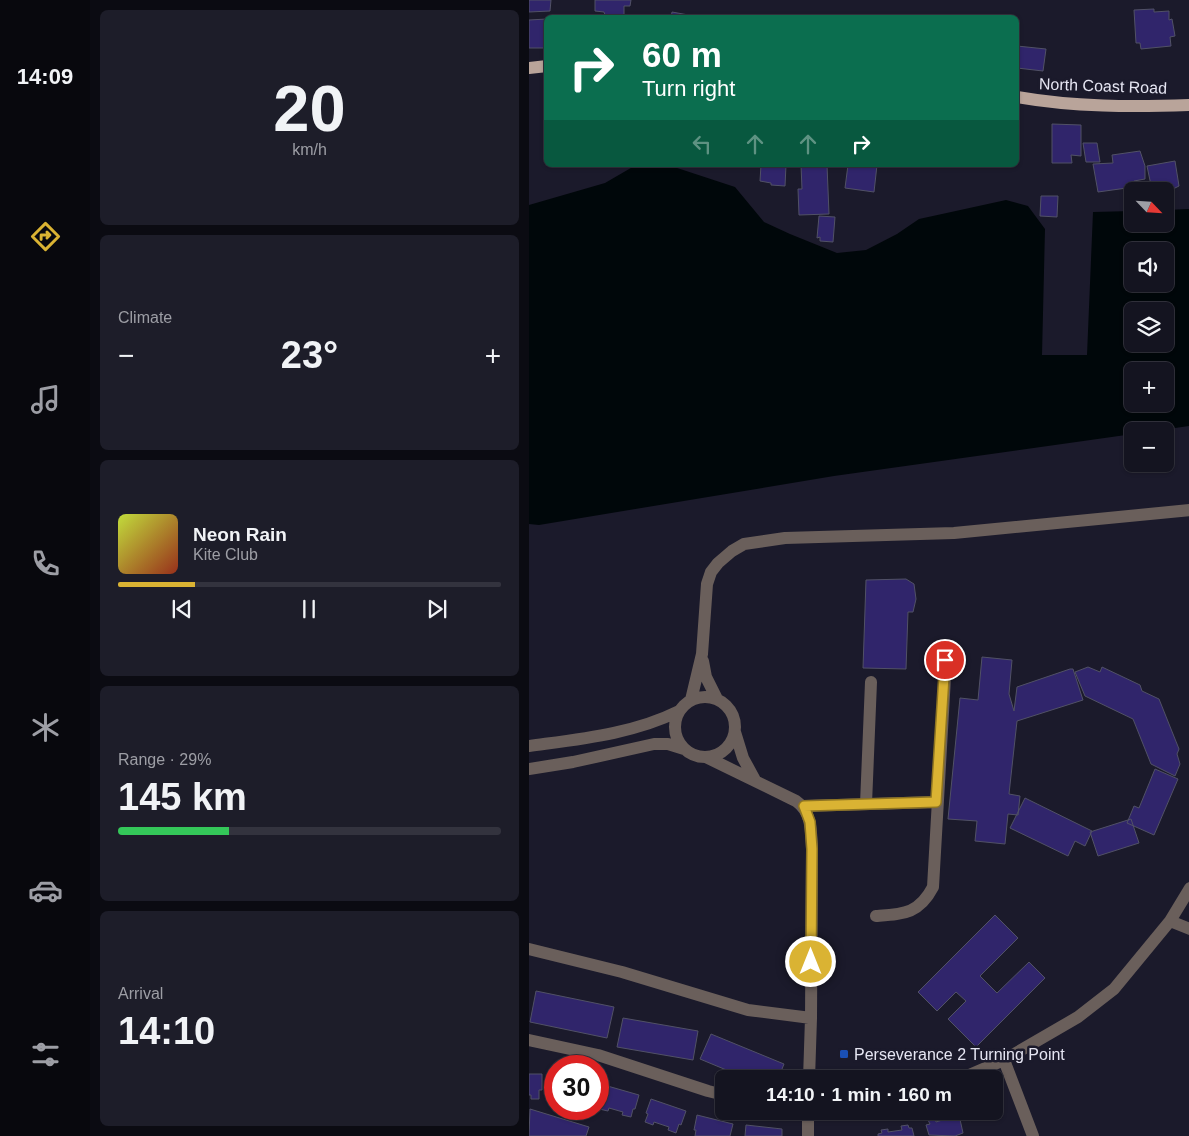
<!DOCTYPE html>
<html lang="en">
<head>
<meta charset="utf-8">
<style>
	:root { --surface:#141420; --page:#1d1d29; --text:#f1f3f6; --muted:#9d9ea5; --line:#33333e; --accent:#dab333 }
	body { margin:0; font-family:Helvetica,sans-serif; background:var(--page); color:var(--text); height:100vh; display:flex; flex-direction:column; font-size:19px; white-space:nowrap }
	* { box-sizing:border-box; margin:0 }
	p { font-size:16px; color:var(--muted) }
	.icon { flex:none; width:28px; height:28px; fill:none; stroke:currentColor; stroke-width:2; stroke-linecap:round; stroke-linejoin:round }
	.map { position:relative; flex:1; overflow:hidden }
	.side { display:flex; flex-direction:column; gap:10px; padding:10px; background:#0b0b12; width:439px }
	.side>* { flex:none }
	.guide { position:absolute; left:15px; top:15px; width:475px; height:152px; border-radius:8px; box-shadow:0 1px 4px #0004,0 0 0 1px var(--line); background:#0b6e4f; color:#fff; overflow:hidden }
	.needle { width:32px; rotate:115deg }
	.buttons { position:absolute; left:595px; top:182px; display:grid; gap:10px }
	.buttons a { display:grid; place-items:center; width:50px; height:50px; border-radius:8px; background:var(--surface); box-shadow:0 1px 4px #0004,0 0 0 1px var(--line); font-size:25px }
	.speed { position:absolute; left:15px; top:1055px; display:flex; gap:10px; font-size:25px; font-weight:700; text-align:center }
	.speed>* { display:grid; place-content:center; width:65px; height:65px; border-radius:50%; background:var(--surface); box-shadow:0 1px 4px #0004,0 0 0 1px var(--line); line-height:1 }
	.speed .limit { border:8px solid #d22; background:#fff; color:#111 }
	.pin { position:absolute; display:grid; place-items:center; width:42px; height:42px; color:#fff; margin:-21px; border:2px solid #fff; border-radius:50%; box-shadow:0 1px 5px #0007 }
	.me { position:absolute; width:55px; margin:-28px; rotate:0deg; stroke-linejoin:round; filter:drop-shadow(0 0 4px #0008) }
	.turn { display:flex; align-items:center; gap:18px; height:105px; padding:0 15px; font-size:22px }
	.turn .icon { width:65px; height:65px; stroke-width:2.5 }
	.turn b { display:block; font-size:35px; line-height:42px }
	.lanes { display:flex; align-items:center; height:48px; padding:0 15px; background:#0003; justify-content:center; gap:25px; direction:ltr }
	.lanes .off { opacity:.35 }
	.big { font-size:38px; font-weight:700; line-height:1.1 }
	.side .widget { flex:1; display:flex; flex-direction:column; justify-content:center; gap:8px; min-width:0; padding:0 18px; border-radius:8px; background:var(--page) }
	.side .dial { align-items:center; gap:0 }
	.dial b { font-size:65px; line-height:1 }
	.song { display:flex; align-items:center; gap:15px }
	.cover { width:60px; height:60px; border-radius:8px; background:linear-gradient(135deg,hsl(70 70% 55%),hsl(10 70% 35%)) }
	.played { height:5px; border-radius:2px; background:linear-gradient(90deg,var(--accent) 20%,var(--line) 20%) }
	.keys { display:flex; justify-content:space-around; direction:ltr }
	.heat { display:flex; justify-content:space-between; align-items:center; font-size:28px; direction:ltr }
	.charge { height:8px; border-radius:4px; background:linear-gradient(90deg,#34c759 29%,var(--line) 0) }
	.trip { position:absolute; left:186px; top:1070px; width:288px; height:50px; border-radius:8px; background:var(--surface); box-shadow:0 1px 4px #0004,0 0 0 1px var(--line); font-weight:700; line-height:50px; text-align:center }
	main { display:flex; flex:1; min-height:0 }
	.dock { display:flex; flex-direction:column; width:90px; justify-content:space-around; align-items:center; background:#08080d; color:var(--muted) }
	.dock .icon { width:35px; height:35px }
	.dock .active { color:var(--accent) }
	.dock b { font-size:22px; color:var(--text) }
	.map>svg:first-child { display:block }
</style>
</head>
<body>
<main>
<nav class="dock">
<b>14:09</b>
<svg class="icon active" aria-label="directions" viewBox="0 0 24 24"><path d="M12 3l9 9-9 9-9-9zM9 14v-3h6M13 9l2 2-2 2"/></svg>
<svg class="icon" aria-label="music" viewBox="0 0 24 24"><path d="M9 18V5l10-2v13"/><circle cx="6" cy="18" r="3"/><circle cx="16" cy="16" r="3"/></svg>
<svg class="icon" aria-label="phone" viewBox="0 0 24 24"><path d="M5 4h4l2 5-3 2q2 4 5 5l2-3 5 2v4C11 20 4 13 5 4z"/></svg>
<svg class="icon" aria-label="climate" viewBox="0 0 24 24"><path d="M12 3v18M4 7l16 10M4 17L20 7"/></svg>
<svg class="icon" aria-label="car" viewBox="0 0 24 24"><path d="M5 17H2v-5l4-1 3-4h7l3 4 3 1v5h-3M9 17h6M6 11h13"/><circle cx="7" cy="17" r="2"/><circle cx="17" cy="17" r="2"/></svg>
<svg class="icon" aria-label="filters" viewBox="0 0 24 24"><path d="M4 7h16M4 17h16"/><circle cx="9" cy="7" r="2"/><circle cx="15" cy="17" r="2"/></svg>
</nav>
<section class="side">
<div class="widget dial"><b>20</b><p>km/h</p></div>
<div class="widget"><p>Climate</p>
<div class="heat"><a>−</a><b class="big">23°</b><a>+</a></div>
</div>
<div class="widget">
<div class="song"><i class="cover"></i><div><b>Neon Rain</b><p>Kite Club</p></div></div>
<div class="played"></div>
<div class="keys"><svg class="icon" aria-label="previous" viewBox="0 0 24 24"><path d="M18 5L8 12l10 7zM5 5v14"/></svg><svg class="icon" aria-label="pause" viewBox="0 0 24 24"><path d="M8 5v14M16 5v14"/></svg><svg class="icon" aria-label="next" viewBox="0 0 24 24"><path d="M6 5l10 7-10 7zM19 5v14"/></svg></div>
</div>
<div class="widget"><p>Range · 29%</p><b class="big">145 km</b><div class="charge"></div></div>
<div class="widget"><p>Arrival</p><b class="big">14:10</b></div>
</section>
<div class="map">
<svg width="661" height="1136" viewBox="0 0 661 1136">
	<rect width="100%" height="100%" fill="#1b1a2b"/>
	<path fill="#00070a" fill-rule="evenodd" d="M107 165H139L206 187 235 222 261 234 308 253 337 250 368 234 390 219 413 214 477 200 499 206 516 229 513 355H558L564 212 604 211V224H636V210L660 209V426L625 431H604V434L305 476 10 525 0 524V205L76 183ZM604 251H636V284H604ZM604 311H636V344H604ZM604 371H636V404H604Z"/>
	<path fill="#30256b" stroke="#515166" d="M0 0H22L21 11 0 12Z
		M66 0H102L101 6H95V16L76 15 75 12 66 11Z
		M625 9V12L640 11V20L643 19 646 36 641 37 642 46 612 49 611 43H607L605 10Z
		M143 12 165 16 164 18H142Z
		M18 19V48H0V20Z
		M488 46 517 49 514 71 488 68Z
		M523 124 552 125V156L542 155 543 163H523Z
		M554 143H568L571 162H557Z
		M611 151 616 166V179L605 181V187L569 192 564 164 584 163 583 155Z
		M646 161 650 186 642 190H623L618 166Z
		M232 165H257L256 186 242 185V183L231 181Z
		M272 165H298L300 214 270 215 269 189H273Z
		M319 165H348L345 192 316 188Z
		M512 196H529L528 217 511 216Z
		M290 216 306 217 304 242 291 241V237L288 238Z
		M377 579 385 584 387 599 384 612H379L377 669 334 668 337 580Z
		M453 657 483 660 480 694 485 711 488 687 541 669H544L554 700 488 721 480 794 491 796 489 815 479 814 476 844 446 841 448 821 419 819 431 698 449 700Z
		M559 667 571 672 573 667 611 685 613 691 630 699 650 749 648 754 651 764 646 776 622 764 604 719 556 696 546 672Z
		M626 769 649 779 625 835 598 823 605 806 610 808Z
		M496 798 563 831 556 846 546 841 539 856 481 828Z
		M602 819 610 843 569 856 561 832Z
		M466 915 489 938 451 976 468 993 500 962 516 978 447 1047 419 1019 437 1001 427 992 408 1011 389 992Z
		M7 991 85 1007 78 1038 1 1022Z
		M94 1018 169 1031 164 1060 88 1047Z
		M182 1034 255 1064 249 1079H219L171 1059Z
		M0 1074H13V1090H10V1099H2V1095H0Z
		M75 1085 110 1095 106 1109H104L102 1117 93 1115 94 1112 80 1108 79 1111 70 1109 73 1100H71Z
		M122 1099 157 1111 152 1125 150 1124 147 1133 139 1130 140 1127 125 1122 124 1125 116 1122 119 1114 117 1113Z
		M1 1109 60 1127 57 1136H0Z
		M426 1113 427 1116 430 1115 434 1133 426 1136 400 1135 397 1125 401 1124 399 1120 406 1118 407 1122 420 1118 419 1114Z
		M168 1115 204 1124 201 1136H166L167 1130H165Z
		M217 1125 253 1129V1136H216Z
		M379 1125 380 1128H383L385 1136H349V1134L353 1133 352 1130 359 1129V1132L373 1130 372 1126Z"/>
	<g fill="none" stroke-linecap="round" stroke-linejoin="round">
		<path stroke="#6a5f5b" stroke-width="12" d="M174 661 177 677 188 699
			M146 727a30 30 0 1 1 60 0a30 30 0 1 1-60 0Z
			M162 700 173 654 178 584 182 572 189 563 203 551 215 544 256 538 425 533 661 510
			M206 732 214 758 226 780
			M0 746C51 739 104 734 150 711
			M177 757 267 801C283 812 282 831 283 849L282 1018 280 1079
			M0 769 44 762 125 744H139L155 749
			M337 804 342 682
			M275 806 407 802
			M347 916C374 914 390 914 404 887L417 660
			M641 921 661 929
			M0 949 93 972 219 1010 282 1018
			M0 1040 69 1055 179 1091 195 1095
			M475 1060 504 1136
			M431 1079 475 1060 549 1017 585 989 641 921 661 888
			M279 1136V1111"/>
		<path stroke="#b9a49a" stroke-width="12" d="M0 68 18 66
			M488 97C545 107 603 107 661 105"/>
	</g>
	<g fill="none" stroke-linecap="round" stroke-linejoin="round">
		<defs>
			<path id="route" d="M282 962 283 849 281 822 275 806 407 802 416 660"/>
		</defs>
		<use href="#route" stroke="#8e7421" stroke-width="12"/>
		<use href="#route" stroke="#dab333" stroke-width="9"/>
	</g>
	<rect fill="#1a4fb4" stroke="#1b1a2b" stroke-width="2" x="310" y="1049" width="10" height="10" rx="2.5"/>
	<g text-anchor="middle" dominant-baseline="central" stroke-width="5" stroke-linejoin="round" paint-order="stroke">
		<g font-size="16" fill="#e5e5f2" stroke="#1b1a2b">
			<text transform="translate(574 86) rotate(2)">North Coast Road</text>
		</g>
		<g font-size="16" fill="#e5e5f2" stroke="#1b1a2b" text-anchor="start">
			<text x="325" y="1054">Perseverance 2 Turning Point</text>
		</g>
	</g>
</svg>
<div class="buttons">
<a><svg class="needle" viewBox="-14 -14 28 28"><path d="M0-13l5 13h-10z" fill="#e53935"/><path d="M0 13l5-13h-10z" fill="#9d9ea5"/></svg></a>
<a><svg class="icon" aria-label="sound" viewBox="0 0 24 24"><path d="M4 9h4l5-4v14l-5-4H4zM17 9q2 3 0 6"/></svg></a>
<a><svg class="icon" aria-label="layers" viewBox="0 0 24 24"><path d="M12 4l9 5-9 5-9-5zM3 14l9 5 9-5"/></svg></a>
<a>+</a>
<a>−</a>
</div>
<div class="speed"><div class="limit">30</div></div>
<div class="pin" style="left:416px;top:660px;background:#d93025"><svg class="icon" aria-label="arrive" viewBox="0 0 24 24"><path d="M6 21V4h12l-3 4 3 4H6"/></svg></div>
<svg class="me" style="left:282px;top:962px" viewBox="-20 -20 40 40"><circle r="17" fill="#dab333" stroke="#fff" stroke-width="3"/><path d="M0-11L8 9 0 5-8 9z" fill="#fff"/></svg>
<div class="trip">14:10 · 1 min · 160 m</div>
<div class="guide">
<div class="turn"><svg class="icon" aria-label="right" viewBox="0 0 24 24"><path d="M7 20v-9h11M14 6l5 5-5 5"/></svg><div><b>60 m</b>Turn right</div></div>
<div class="lanes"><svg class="icon off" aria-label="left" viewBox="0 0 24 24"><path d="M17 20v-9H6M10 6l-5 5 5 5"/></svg><svg class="icon off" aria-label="ahead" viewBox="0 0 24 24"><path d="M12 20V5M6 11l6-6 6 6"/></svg><svg class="icon off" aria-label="ahead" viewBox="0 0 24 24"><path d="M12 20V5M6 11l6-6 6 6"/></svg><svg class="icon" aria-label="right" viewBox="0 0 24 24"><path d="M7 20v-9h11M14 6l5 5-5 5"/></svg></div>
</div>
</div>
</main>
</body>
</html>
